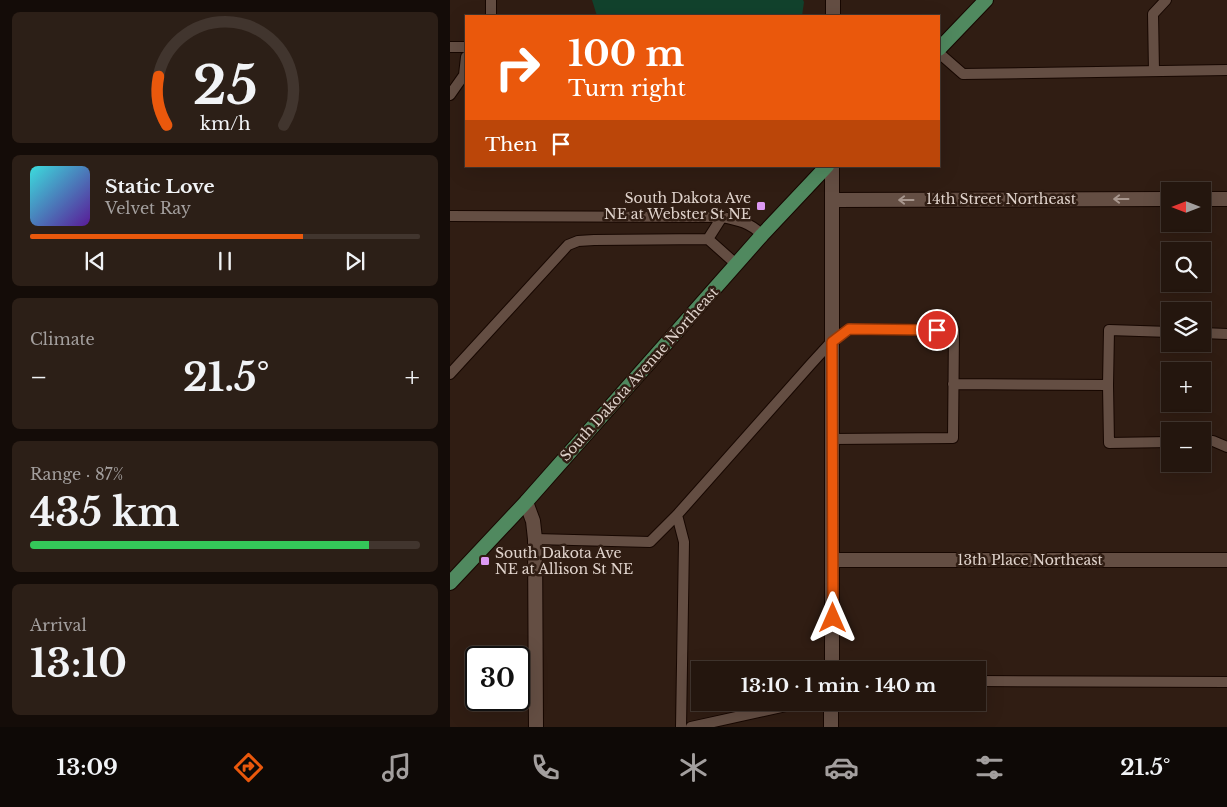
<!DOCTYPE html>
<html lang="en">
<head>
<meta charset="utf-8">
<style>
	:root { --surface:#24160e; --page:#2c1f17; --text:#f1f3f6; --muted:#a39f9e; --line:#41352e; --accent:#ea580c }
	body { margin:0; font-family:"Libre Baskerville",serif; background:var(--page); color:var(--text); height:100vh; display:flex; flex-direction:column; font-size:19px; white-space:nowrap }
	* { box-sizing:border-box; margin:0 }
	p { font-size:16px; color:var(--muted) }
	.icon { flex:none; width:28px; height:28px; fill:none; stroke:currentColor; stroke-width:2; stroke-linecap:round; stroke-linejoin:round }
	.map { position:relative; flex:1; overflow:hidden }
	.panel { display:flex; flex-direction:column; gap:12px; padding:12px; background:#140c08; width:450px }
	.panel>* { flex:none }
	.hud { position:absolute; left:15px; top:15px; width:475px; height:152px; border-radius:0px; box-shadow:0 5px 20px #0002,0 0 0 1px var(--line); background:#ea580c; color:#fff; overflow:hidden }
	.needle { width:32px; rotate:270deg }
	.tools { position:absolute; left:711px; top:182px; display:grid; gap:10px }
	.tools a { display:grid; place-items:center; width:50px; height:50px; border-radius:0px; background:var(--surface); box-shadow:0 5px 20px #0002,0 0 0 1px var(--line); font-size:25px }
	.speed { position:absolute; left:15px; top:646px; display:flex; gap:10px; font-size:25px; font-weight:700; text-align:center }
	.speed>* { display:grid; place-content:center; width:65px; height:65px; border-radius:50%; background:var(--surface); box-shadow:0 5px 20px #0002,0 0 0 1px var(--line); line-height:1 }
	.speed .limit { border:2px solid #111; border-radius:8px; background:#fff; color:#111 }
	.pin { position:absolute; display:grid; place-items:center; width:42px; height:42px; color:#fff; margin:-21px; border:2px solid #fff; border-radius:50%; box-shadow:0 1px 5px #0007 }
	.me { position:absolute; width:55px; margin:-28px; rotate:0deg; stroke-linejoin:round; filter:drop-shadow(0 0 4px #0008) }
	.turn { display:flex; align-items:center; gap:18px; height:105px; padding:0 20px; font-size:22px }
	.turn .icon { width:65px; height:65px; stroke-width:2.5 }
	.turn b { display:block; font-size:35px; line-height:42px }
	.then { display:flex; align-items:center; height:48px; padding:0 20px; background:#0003; gap:10px; font-size:19px }
	.big { font-size:38px; font-weight:700; line-height:1.1 }
	.panel .widget { flex:1; display:flex; flex-direction:column; justify-content:center; gap:8px; min-width:0; padding:0 18px; border-radius:8px; background:var(--page) }
	.panel .dial { align-items:center; gap:0 }
	.dial svg { height:130px; overflow:visible; fill:none; stroke:var(--line); stroke-width:7; stroke-linecap:round; text-anchor:middle }
	.dial text { fill:var(--text); stroke:none }
	.song { display:flex; align-items:center; gap:15px }
	.cover { width:60px; height:60px; border-radius:8px; background:linear-gradient(135deg,hsl(180 70% 55%),hsl(270 70% 35%)) }
	.played { height:5px; border-radius:2px; background:linear-gradient(90deg,var(--accent) 70%,var(--line) 70%) }
	.keys { display:flex; justify-content:space-around; direction:ltr }
	.heat { display:flex; justify-content:space-between; align-items:center; font-size:28px; direction:ltr }
	.charge { height:8px; border-radius:4px; background:linear-gradient(90deg,#34c759 87%,var(--line) 0) }
	.trip { position:absolute; left:241px; top:661px; width:295px; height:50px; border-radius:0px; background:var(--surface); box-shadow:0 5px 20px #0002,0 0 0 1px var(--line); font-weight:700; line-height:50px; text-align:center }
	.menu { display:flex; height:80px; justify-content:space-around; align-items:center; background:#0e0906; color:var(--muted) }
	.menu .icon { width:35px; height:35px }
	.menu .active { color:var(--accent) }
	.menu b { font-size:22px; color:var(--text) }
	main { display:flex; flex:1; min-height:0 }
	.map>svg:first-child { display:block }
</style>
</head>
<body>
<main>
<section class="panel">
<div class="widget dial"><svg viewBox="0 0 100 80">
<path d="M14 69A42 42 0 1 1 86 69"/>
<path d="M14 69A42 42 0 0 1 9 39" stroke="#ea580c"/>
<text x="50" y="56" font-size="32" font-weight="700">25</text>
<text x="50" y="72" font-size="11">km/h</text>
</svg></div>
<div class="widget">
<div class="song"><i class="cover"></i><div><b>Static Love</b><p>Velvet Ray</p></div></div>
<div class="played"></div>
<div class="keys"><svg class="icon" aria-label="previous" viewBox="0 0 24 24"><path d="M18 5L8 12l10 7zM5 5v14"/></svg><svg class="icon" aria-label="pause" viewBox="0 0 24 24"><path d="M8 5v14M16 5v14"/></svg><svg class="icon" aria-label="next" viewBox="0 0 24 24"><path d="M6 5l10 7-10 7zM19 5v14"/></svg></div>
</div>
<div class="widget"><p>Climate</p>
<div class="heat"><a>−</a><b class="big">21.5°</b><a>+</a></div>
</div>
<div class="widget"><p>Range · 87%</p><b class="big">435 km</b><div class="charge"></div></div>
<div class="widget"><p>Arrival</p><b class="big">13:10</b></div>
</section>
<div class="map">
<svg width="777" height="727" viewBox="0 0 777 727">
	<rect width="100%" height="100%" fill="#301d13"/>
	<path fill="#12422d" d="M142 0H353L354 2 352 16H147Z"/>
	<g fill="none" stroke-linecap="round" stroke-linejoin="round">
		<defs>
			<path id="service" d="M41 0V16
				M0 47H16
				M489 53 513 74 777 70
				M704 71 703 14 716 0
				M0 95 14 75 16 57
				M0 216 272 217C288 220 301 223 312 235
				M258 239 272 217
				M720 332 659 330 658 385 659 443 720 442
				M752 333 777 334
				M0 374 118 245 128 241 144 240 258 239 286 264
				M503 384 658 385
				M752 441H763L777 447
				M227 515 234 542 231 727
				M85 539 200 542 227 515 361 364 382 341 399 329 504 330 503 438 383 439
				M528 681 777 682
				M241 727 354 702"/>
			<path id="minor" d="M383 0V16
				M752 199H777
				M383 200 720 199
				M76 502 83 521 85 539 86 727
				M383 560H777
				M382 670V166
				M381 727V702"/>
			<path id="primary" d="M489 49 536 0
				M0 583 76 502 312 235 377 166"/>
		</defs>
		<use href="#service" stroke="#170701" stroke-width="12"/>
		<use href="#minor" stroke="#170701" stroke-width="16"/>
		<use href="#primary" stroke="#170701" stroke-width="16"/>
		<use href="#service" stroke="#644e43" stroke-width="10"/>
		<use href="#minor" stroke="#644e43" stroke-width="14"/>
		<use href="#primary" stroke="#50895f" stroke-width="14"/>
	</g>
	<defs><path id="oneway-shaft" d="M-6 0H5M1.5-3L5.5 0L1.5 3" fill="none" stroke-width="1.6" stroke-linecap="round" stroke-linejoin="round" transform="scale(1.25)"/></defs>
	<g stroke="#a8978e">
		<use href="#oneway-shaft" transform="translate(671 199) rotate(180)"/>
		<use href="#oneway-shaft" transform="translate(456 200) rotate(180)"/>
	</g>
	<g fill="none" stroke-linecap="round" stroke-linejoin="round">
		<defs>
			<path id="route" d="M383 618 382 342 399 329 487 330"/>
		</defs>
		<use href="#route" stroke="#983908" stroke-width="12"/>
		<use href="#route" stroke="#ea580c" stroke-width="9"/>
	</g>
	<g fill="#dd99f3" stroke="#301d13" stroke-width="2">
		<rect x="306" y="201" width="10" height="10" rx="2.5"/>
		<rect x="30" y="556" width="10" height="10" rx="2.5"/>
	</g>
	<g text-anchor="middle" dominant-baseline="central" stroke-width="5" stroke-linejoin="round" paint-order="stroke">
		<g font-size="14" fill="#e0d3cc" stroke="#301d13" text-anchor="end">
			<text x="301" y="198">South Dakota Ave<tspan x="301" dy="16">NE at Webster St NE</tspan></text>
			<text x="45" y="553" text-anchor="start">South Dakota Ave<tspan x="45" dy="16">NE at Allison St NE</tspan></text>
		</g>
		<g font-size="14" fill="#e0d3cc" stroke="#301d13">
			<text x="551" y="199">14th Street Northeast</text>
			<text transform="translate(189 374) rotate(-48)">South Dakota Avenue Northeast</text>
			<text x="580" y="560">13th Place Northeast</text>
		</g>
	</g>
</svg>
<div class="tools">
<a><svg class="needle" viewBox="-14 -14 28 28"><path d="M0-13l5 13h-10z" fill="#e53935"/><path d="M0 13l5-13h-10z" fill="#a39f9e"/></svg></a>
<a><svg class="icon" aria-label="search" viewBox="0 0 24 24"><circle cx="10" cy="10" r="6"/><path d="M15 15l6 6"/></svg></a>
<a><svg class="icon" aria-label="layers" viewBox="0 0 24 24"><path d="M12 4l9 5-9 5-9-5zM3 14l9 5 9-5"/></svg></a>
<a>+</a>
<a>−</a>
</div>
<div class="speed"><div class="limit">30</div></div>
<div class="pin" style="left:487px;top:330px;background:#d93025"><svg class="icon" aria-label="arrive" viewBox="0 0 24 24"><path d="M6 21V4h12l-3 4 3 4H6"/></svg></div>
<svg class="me" style="left:383px;top:618px" viewBox="-20 -20 40 40"><path d="M0-17L14 15 0 8-14 15z" fill="#ea580c" stroke="#fff" stroke-width="4"/></svg>
<div class="trip">13:10 · 1 min · 140 m</div>
<div class="hud">
<div class="turn"><svg class="icon" aria-label="right" viewBox="0 0 24 24"><path d="M7 20v-9h11M14 6l5 5-5 5"/></svg><div><b>100 m</b>Turn right</div></div>
<div class="then">Then<svg class="icon" aria-label="arrive" viewBox="0 0 24 24"><path d="M6 21V4h12l-3 4 3 4H6"/></svg></div>
</div>
</div>
</main>
<nav class="menu">
<b>13:09</b>
<svg class="icon active" aria-label="directions" viewBox="0 0 24 24"><path d="M12 3l9 9-9 9-9-9zM9 14v-3h6M13 9l2 2-2 2"/></svg>
<svg class="icon" aria-label="music" viewBox="0 0 24 24"><path d="M9 18V5l10-2v13"/><circle cx="6" cy="18" r="3"/><circle cx="16" cy="16" r="3"/></svg>
<svg class="icon" aria-label="phone" viewBox="0 0 24 24"><path d="M5 4h4l2 5-3 2q2 4 5 5l2-3 5 2v4C11 20 4 13 5 4z"/></svg>
<svg class="icon" aria-label="climate" viewBox="0 0 24 24"><path d="M12 3v18M4 7l16 10M4 17L20 7"/></svg>
<svg class="icon" aria-label="car" viewBox="0 0 24 24"><path d="M5 17H2v-5l4-1 3-4h7l3 4 3 1v5h-3M9 17h6M6 11h13"/><circle cx="7" cy="17" r="2"/><circle cx="17" cy="17" r="2"/></svg>
<svg class="icon" aria-label="filters" viewBox="0 0 24 24"><path d="M4 7h16M4 17h16"/><circle cx="9" cy="7" r="2"/><circle cx="15" cy="17" r="2"/></svg>
<b>21.5°</b>
</nav>
</body>
</html>
